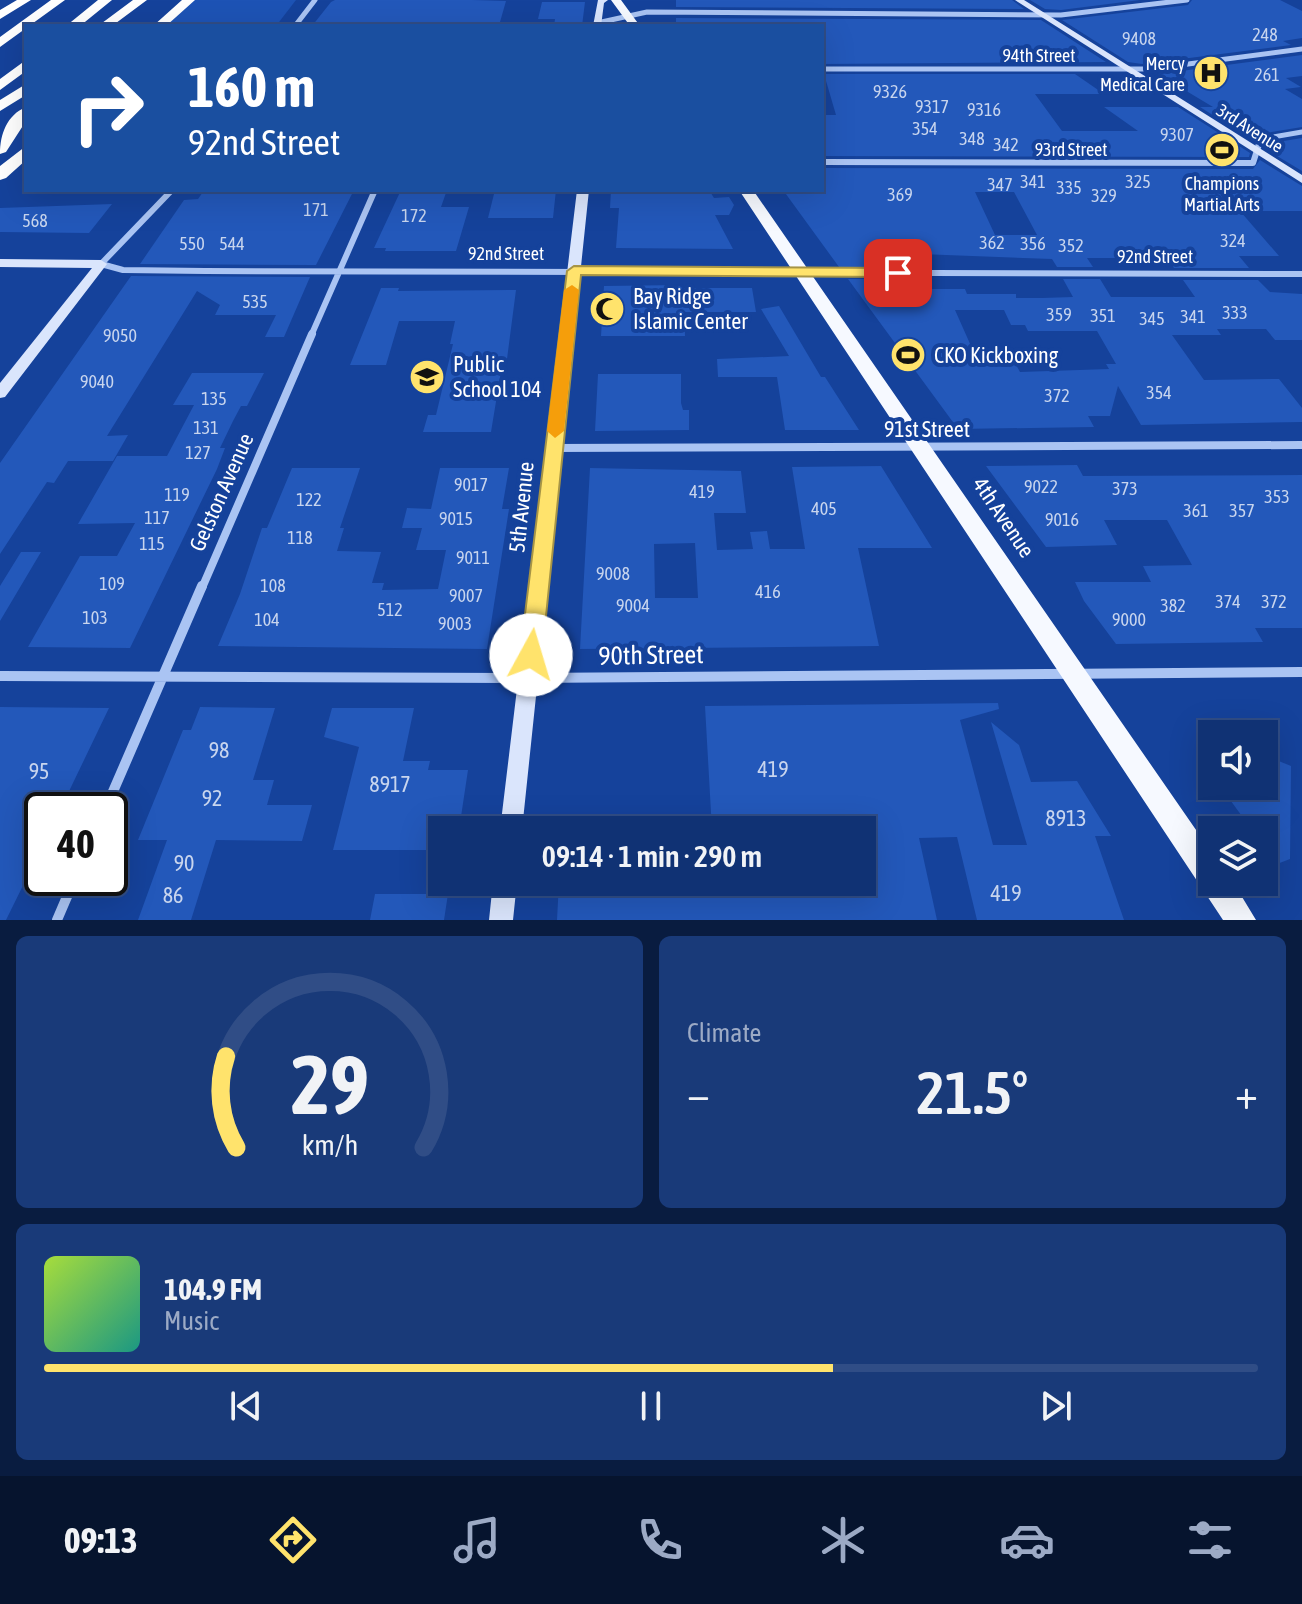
<!DOCTYPE html>
<html lang="en">
<head>
<meta charset="utf-8">
<style>
	:root { --surface:#103274; --page:#193a79; --text:#f1f3f6; --muted:#9caac5; --line:#304d86; --accent:#ffe36c }
	body { margin:0; font-family:"Asap Condensed",sans-serif; background:var(--page); color:var(--text); height:100vh; display:flex; flex-direction:column; font-size:30px; white-space:nowrap }
	* { box-sizing:border-box; margin:0 }
	p { font-size:26px; color:var(--muted) }
	.icon { flex:none; width:44px; height:44px; fill:none; stroke:currentColor; stroke-width:2; stroke-linecap:round; stroke-linejoin:round }
	.map { position:relative; height:920px; overflow:hidden }
	.details { display:flex; flex-direction:column; gap:16px; padding:16px; background:#091c40; flex:1 }
	.details>* { flex:none }
	.top-card { position:absolute; left:24px; top:24px; width:800px; height:168px; border-radius:0px; box-shadow:0 8px 32px #0002,0 0 0 2px var(--line); background:#1a4fa0; color:#fff; overflow:hidden }
	.buttons { position:absolute; left:1198px; top:720px; display:grid; gap:16px }
	.buttons a { display:grid; place-items:center; width:80px; height:80px; border-radius:0px; background:var(--surface); box-shadow:0 8px 32px #0002,0 0 0 2px var(--line); font-size:40px }
	.speed { position:absolute; left:24px; top:792px; display:flex; gap:16px; font-size:40px; font-weight:700; text-align:center }
	.speed>* { display:grid; place-content:center; width:104px; height:104px; border-radius:50%; background:var(--surface); box-shadow:0 8px 32px #0002,0 0 0 2px var(--line); line-height:1 }
	.speed .limit { border:4px solid #111; border-radius:12px; background:#fff; color:#111 }
	.pin { position:absolute; display:grid; place-items:center; width:68px; height:68px; color:#fff; margin:-34px; border-radius:16px; box-shadow:0 4px 12px #0006 }
	.me { position:absolute; width:88px; margin:-44px; rotate:6deg; stroke-linejoin:round; filter:drop-shadow(0 0 6px #0008) }
	.turn { display:flex; align-items:center; gap:28px; height:168px; padding:0 32px; font-size:36px }
	.turn .icon { width:104px; height:104px; stroke-width:2.5 }
	.turn b { display:block; font-size:56px; line-height:68px }
	.big { font-size:60px; font-weight:600; line-height:1.1 }
	.details .widget { flex:1; display:flex; flex-direction:column; justify-content:center; gap:12px; min-width:0; padding:0 28px; border-radius:12px; background:var(--page) }
	.details .dial { align-items:center; gap:0 }
	.dial svg { height:208px; overflow:visible; fill:none; stroke:var(--line); stroke-width:7; stroke-linecap:round; text-anchor:middle }
	.dial text { fill:var(--text); stroke:none }
	.song { display:flex; align-items:center; gap:24px }
	.cover { width:96px; height:96px; border-radius:12px; background:linear-gradient(135deg,hsl(80 70% 55%),hsl(170 70% 35%)) }
	.played { height:8px; border-radius:4px; background:linear-gradient(90deg,var(--accent) 65%,var(--line) 65%) }
	.keys { display:flex; justify-content:space-around; direction:ltr }
	.heat { display:flex; justify-content:space-between; align-items:center; font-size:44px; direction:ltr }
	.details .tiles { flex:1; display:grid; gap:16px; grid-template-columns:1fr 1fr }
	.widget:last-child { grid-column:span 2 }
	.trip { position:absolute; left:428px; top:816px; width:448px; height:80px; border-radius:0px; background:var(--surface); box-shadow:0 8px 32px #0002,0 0 0 2px var(--line); font-weight:600; line-height:80px; text-align:center }
	.tab-bar { display:flex; height:128px; justify-content:space-around; align-items:center; background:#06142e; color:var(--muted) }
	.tab-bar .icon { width:56px; height:56px }
	.tab-bar .current { color:var(--accent) }
	.tab-bar b { font-size:36px; color:var(--text) }
	.map>svg:first-child { display:block }
</style>
</head>
<body>
<div class="map">
<svg width="1302" height="920" viewBox="0 0 1302 920">
	<rect width="100%" height="100%" fill="#15429b"/>
	<path fill="#1d53b5" d="M193 0H296L276 26H166Z"/>
	<path fill="#2358ba" fill-rule="evenodd" d="M335 0H472L506 1 500 22 312 26 331 2Z
		M676 0H1012L1024 9 676 7Z
		M1030 0H1140L1061 10 1045 9Z
		M1192 0H1280L1302 11V38L1283 41 1291 45 1142 64 1128 62 1062 20 1188 5Z
		M542 2H585L582 26H554L555 19H538Z
		M676 18 1041 20 1106 62 822 64V26H676Z
		M1302 55V76L1286 78 1301 87 1285 89 1302 99V127L1260 134 1254 141 1200 107H1213L1158 74Z
		M824 74H1075L1104 94H1035L1062 131H1138L1104 107H1178L1250 153 1249 157 822 156V115H836Z
		M1302 138V171L1264 148 1265 144Z
		M1260 160 1302 186V211H1240L1279 256H1239L1249 268H1174L1167 258H1087L1093 267H1057L1052 259 893 253 898 267H839L783 190H822V168L1253 169ZM975 192H1014L1037 235H995Z
		M354 190 316 265 140 264 184 200 198 199 203 192Z
		M401 190H447L441 207H469L456 251H385L386 248H374Z
		M495 190H556L553 218H488Z
		M611 190H709L714 198 729 197 734 205 729 215H715L733 249 616 248 619 208H610Z
		M112 204 89 233 0 232V208Z
		M131 276 310 277 284 337H265L276 315H215L220 305 197 291 107 436 128 435 113 461H68L54 483 47 482 0 554V463Z
		M848 279H902L905 289H965L967 294H1016V298H1042L1073 297 1063 279H1100L1111 297H1195L1183 280H1258L1270 292 1302 294V340H1275L1266 329H1217L1221 335H1172L1204 380 1279 379 1302 408V422L1141 425 1118 386 1110 416H1088L1094 427 958 429ZM955 310H1004L1011 325H1025L1028 331H1097L1116 364H1106L1109 369 1020 372 1015 363 979 364Z
		M682 285 683 288H752L756 312H684L685 336H601L604 286Z
		M381 288H399L398 291 516 290 507 359H503L491 432H423L428 415H436L453 344H450L455 321H399L386 365H350Z
		M779 306 821 377H825L859 430H785L777 377H718L717 359 789 356 761 309Z
		M192 373H264L247 406H241L233 421 220 448H225L217 469 130 648 28 647 80 556H117L135 523 78 524 117 456H167L194 405H173Z
		M598 374H681V403L683 410H689V430L595 431Z
		M1077 465 1083 476 1302 475V628H1255L1263 642 1116 644 1084 601 1075 582H1151L1143 566 1192 565 1167 520H1104L1117 545 1046 547 986 466Z
		M881 466 932 548H858L879 646 580 649 590 468 741 471 746 513H714L717 550 753 549 750 532 767 531 770 549H805L792 467ZM695 543 698 598H655L654 544Z
		M292 468H360L340 528H344L337 551 381 552 372 583H384L382 590 438 589 446 550H416L422 528H402L407 508 431 509 440 468H509L502 509H509L487 649 218 646 240 594 262 528H267Z
		M21 552H41L0 621V586Z
		M998 703 999 709 960 720 993 845H1027L991 722 1019 745 1031 782 1077 781 1111 836H1095L1124 920H977L957 837 919 838 937 920H557L559 882H862V830H712L705 706Z
		M0 707 109 708 60 810H42V847L6 920H0Z
		M200 707 275 708 253 780H274L267 805H312L302 841 216 840 191 920H138L167 840H138L183 730H191Z
		M332 708H414L403 761H430L428 770H468L459 830H442V850H333L359 747 324 737Z
		M1264 755 1291 766 1290 859 1277 864 1264 846V830H1252L1220 786H1264Z
		M375 894H448L444 920H370Z"/>
	<g fill="none" stroke-linecap="round" stroke-linejoin="round">
		<path stroke="#aac4f3" stroke-width="5" d="M597 23 647 12 1061 15 1187 0
			M295 26 315 0
			M822 69H1150L1302 49
			M1259 146 1261 139 1302 132"/>
		<path stroke="#aac4f3" stroke-width="6" d="M822 162 1253 163 1259 144
			M101 264 123 270 205 271 1302 274
			M101 264 172 190
			M311 336 375 190"/>
		<path stroke="#aac4f3" stroke-width="8" d="M553 448 1302 445
			M202 588 312 334"/>
		<path stroke="#aac4f3" stroke-width="10" d="M0 676 528 678 1302 672
			M105 810 202 586
			M57 920 75 878"/>
		<path fill="#dae5fc" fill-rule="evenodd" d="M598 0H608L604 3 601 26H593Z
			M1015 0H1024L1302 175V183Z
			M577 190H589L522 830H500Z
			M0 259 101 260 107 264 5 397 0 398V383L92 268 0 267Z
			M493 882H517L513 920H489Z"/>
		<path fill="#f6f9ff" fill-rule="evenodd" d="M611 0H621L640 26H630Z
			M739 190H753L1212 853V882H1233L1256 920H1223Z"/>
		<path fill="#fff" fill-rule="evenodd" d="M17 0H31L0 19V10Z
			M51 0H65L0 47V37Z
			M98 0H112L80 26H66Z
			M133 0H147L112 26H98Z
			M182 0H195L166 26H153Z
			M26 60V71L0 90V79Z
			M26 84V95L0 111V100Z
			M26 107V121L6 152 0 154C0 134 7 115 26 107Z
			M26 146V160L6 178 0 180V166Z"/>
	</g>
	<path fill="#ffe36c" stroke="#a69446" stroke-width="2" d="M574 266 898 268 905 273 898 277 581 275 542 655 538 662 531 665 523 662 520 655 567 271Z"/>
	<path fill="#f59e0b" d="M572 285 579 290 564 431 555 438 547 431 564 290Z"/>
	<defs>
		<symbol id="hospital-disc" viewBox="-11 -11 22 22"><circle r="9.5" fill="#ffe36c" stroke="#15429b"/><path d="M-5-5h3v3.5h4V-5h3V5h-3V1.5h-4V5h-3Z" fill="#111"/></symbol>
		<symbol id="stadium-disc" viewBox="-11 -11 22 22"><circle r="9.5" fill="#ffe36c" stroke="#15429b"/><path d="M0-5a6.5 5 0 1 0 0 10a6.5 5 0 1 0 0-10ZM-3.5-1.8h7v3.6h-7Z" fill="#111"/></symbol>
		<symbol id="mosque-disc" viewBox="-11 -11 22 22"><circle r="9.5" fill="#ffe36c" stroke="#15429b"/><path d="M3.5-4.9A6 6 0 1 0 3.5 4.9A5 5 0 1 1 3.5-4.9Z" fill="#111"/></symbol>
		<symbol id="school-disc" viewBox="-11 -11 22 22"><circle r="9.5" fill="#ffe36c" stroke="#15429b"/><path d="M0-5L7-2L0 1L-7-2ZM-4 1L0 2.5L4 1V4Q0 6-4 4Z" fill="#111"/></symbol>
	</defs>
	<g fill-rule="evenodd">
		<use href="#hospital-disc" x="1191" y="53" width="40" height="40"/>
		<use href="#stadium-disc" x="1202" y="130" width="40" height="40"/>
		<use href="#mosque-disc" x="587" y="289" width="40" height="40"/>
		<use href="#stadium-disc" x="888" y="335" width="40" height="40"/>
		<use href="#school-disc" x="407" y="357" width="40" height="40"/>
	</g>
	<g text-anchor="middle" dominant-baseline="central" stroke-width="8" stroke-linejoin="round" paint-order="stroke">
		<g font-size="18" fill="#c8d5ee">
			<text x="1265" y="34">248</text>
			<text x="1139" y="38">9408</text>
			<text x="1267" y="74">261</text>
			<text x="890" y="91">9326</text>
			<text x="932" y="106">9317</text>
			<text x="984" y="109">9316</text>
			<text x="925" y="128">354</text>
			<text x="1177" y="134">9307</text>
			<text x="972" y="138">348</text>
			<text x="1006" y="144">342</text>
			<text x="1033" y="181">341</text>
			<text x="1138" y="181">325</text>
			<text x="1000" y="184">347</text>
			<text x="1069" y="187">335</text>
			<text x="900" y="194">369</text>
			<text x="1104" y="195">329</text>
			<text x="316" y="209">171</text>
			<text x="414" y="215">172</text>
			<text x="35" y="220">568</text>
			<text x="1233" y="240">324</text>
			<text x="992" y="242">362</text>
			<text x="192" y="243">550</text>
			<text x="232" y="243">544</text>
			<text x="1033" y="243">356</text>
			<text x="1071" y="245">352</text>
			<text x="255" y="301">535</text>
			<text x="1235" y="312">333</text>
			<text x="1059" y="314">359</text>
			<text x="1103" y="315">351</text>
			<text x="1193" y="316">341</text>
			<text x="1152" y="318">345</text>
			<text x="120" y="335">9050</text>
			<text x="97" y="381">9040</text>
			<text x="1159" y="392">354</text>
			<text x="1057" y="395">372</text>
			<text x="214" y="398">135</text>
			<text x="206" y="427">131</text>
			<text x="198" y="452">127</text>
			<text x="471" y="484">9017</text>
			<text x="1041" y="486">9022</text>
			<text x="1125" y="488">373</text>
			<text x="702" y="491">419</text>
			<text x="177" y="494">119</text>
			<text x="1277" y="496">353</text>
			<text x="309" y="499">122</text>
			<text x="824" y="508">405</text>
			<text x="1196" y="510">361</text>
			<text x="1242" y="510">357</text>
			<text x="157" y="517">117</text>
			<text x="456" y="518">9015</text>
			<text x="1062" y="519">9016</text>
			<text x="300" y="537">118</text>
			<text x="152" y="543">115</text>
			<text x="473" y="557">9011</text>
			<text x="613" y="573">9008</text>
			<text x="112" y="583">109</text>
			<text x="273" y="585">108</text>
			<text x="768" y="591">416</text>
			<text x="466" y="595">9007</text>
			<text x="1228" y="601">374</text>
			<text x="1274" y="601">372</text>
			<text x="633" y="605">9004</text>
			<text x="1173" y="605">382</text>
			<text x="390" y="609">512</text>
			<text x="95" y="617">103</text>
			<text x="267" y="619">104</text>
			<text x="1129" y="619">9000</text>
			<text x="455" y="623">9003</text>
		</g>
		<g font-size="18" fill="#fff" stroke="#15429b">
			<text x="1039" y="55">94th Street</text>
			<text transform="translate(1250 128) rotate(32)">3rd Avenue</text>
			<text x="1071" y="149">93rd Street</text>
			<text x="506" y="253">92nd Street</text>
			<text x="1155" y="256">92nd Street</text>
		</g>
		<g font-size="18" fill="#fff" stroke="#15429b" text-anchor="end">
			<text x="1185" y="63">Mercy<tspan x="1185" dy="21">Medical Care</tspan></text>
			<text x="1222" y="183" text-anchor="middle">Champions<tspan x="1222" dy="21">Martial Arts</tspan></text>
		</g>
		<g font-size="22" fill="#fff" stroke="#15429b" text-anchor="start">
			<text x="633" y="296">Bay Ridge<tspan x="633" dy="25">Islamic Center</tspan></text>
			<text x="934" y="355">CKO Kickboxing</text>
			<text x="453" y="364">Public<tspan x="453" dy="25">School 104</tspan></text>
		</g>
		<g font-size="22" fill="#fff" stroke="#15429b">
			<text x="927" y="429">91st Street</text>
			<text transform="translate(221 492) rotate(-66)">Gelston Avenue</text>
			<text transform="translate(521 507) rotate(-84)">5th Avenue</text>
			<text transform="translate(1004 517) rotate(56)">4th Avenue</text>
		</g>
		<g font-size="22" fill="#c8d5ee">
			<text x="219" y="750">98</text>
			<text x="773" y="769">419</text>
			<text x="39" y="771">95</text>
			<text x="390" y="784">8917</text>
			<text x="212" y="798">92</text>
			<text x="1066" y="818">8913</text>
			<text x="184" y="863">90</text>
			<text x="1006" y="893">419</text>
			<text x="173" y="895">86</text>
		</g>
		<g font-size="26" fill="#fff" stroke="#15429b">
			<text transform="translate(651 655) rotate(-1)">90th Street</text>
		</g>
	</g>
</svg>
<div class="buttons">
<a><svg class="icon" aria-label="sound" viewBox="0 0 24 24"><path d="M4 9h4l5-4v14l-5-4H4zM17 9q2 3 0 6"/></svg></a>
<a><svg class="icon" aria-label="layers" viewBox="0 0 24 24"><path d="M12 4l9 5-9 5-9-5zM3 14l9 5 9-5"/></svg></a>
</div>
<div class="speed"><div class="limit">40</div></div>
<div class="pin" style="left:898px;top:273px;background:#d93025"><svg class="icon" aria-label="arrive" viewBox="0 0 24 24"><path d="M6 21V4h12l-3 4 3 4H6"/></svg></div>
<svg class="me" style="left:531px;top:655px" viewBox="-20 -20 40 40"><circle r="19" fill="#fff"/><path d="M0-13L10 11 0 6-10 11z" fill="#ffe36c"/></svg>
<div class="trip">09:14 · 1 min · 290 m</div>
<div class="top-card">
<div class="turn"><svg class="icon" aria-label="right" viewBox="0 0 24 24"><path d="M7 20v-9h11M14 6l5 5-5 5"/></svg><div><b>160 m</b>92nd Street</div></div>
</div>
</div>
<section class="details">
<div class="tiles">
<div class="widget dial"><svg viewBox="0 0 100 80">
<path d="M14 69A42 42 0 1 1 86 69"/>
<path d="M14 69A42 42 0 0 1 10 34" stroke="#ffe36c"/>
<text x="50" y="56" font-size="32" font-weight="700">29</text>
<text x="50" y="72" font-size="11">km/h</text>
</svg></div>
<div class="widget"><p>Climate</p>
<div class="heat"><a>−</a><b class="big">21.5°</b><a>+</a></div>
</div>
<div class="widget">
<div class="song"><i class="cover"></i><div><b>104.9 FM</b><p>Music</p></div></div>
<div class="played"></div>
<div class="keys"><svg class="icon" aria-label="previous" viewBox="0 0 24 24"><path d="M18 5L8 12l10 7zM5 5v14"/></svg><svg class="icon" aria-label="pause" viewBox="0 0 24 24"><path d="M8 5v14M16 5v14"/></svg><svg class="icon" aria-label="next" viewBox="0 0 24 24"><path d="M6 5l10 7-10 7zM19 5v14"/></svg></div>
</div>
</div>
</section>
<nav class="tab-bar">
<b>09:13</b>
<svg class="icon current" aria-label="directions" viewBox="0 0 24 24"><path d="M12 3l9 9-9 9-9-9zM9 14v-3h6M13 9l2 2-2 2"/></svg>
<svg class="icon" aria-label="music" viewBox="0 0 24 24"><path d="M9 18V5l10-2v13"/><circle cx="6" cy="18" r="3"/><circle cx="16" cy="16" r="3"/></svg>
<svg class="icon" aria-label="phone" viewBox="0 0 24 24"><path d="M5 4h4l2 5-3 2q2 4 5 5l2-3 5 2v4C11 20 4 13 5 4z"/></svg>
<svg class="icon" aria-label="climate" viewBox="0 0 24 24"><path d="M12 3v18M4 7l16 10M4 17L20 7"/></svg>
<svg class="icon" aria-label="car" viewBox="0 0 24 24"><path d="M5 17H2v-5l4-1 3-4h7l3 4 3 1v5h-3M9 17h6M6 11h13"/><circle cx="7" cy="17" r="2"/><circle cx="17" cy="17" r="2"/></svg>
<svg class="icon" aria-label="filters" viewBox="0 0 24 24"><path d="M4 7h16M4 17h16"/><circle cx="9" cy="7" r="2"/><circle cx="15" cy="17" r="2"/></svg>
</nav>
</body>
</html>
